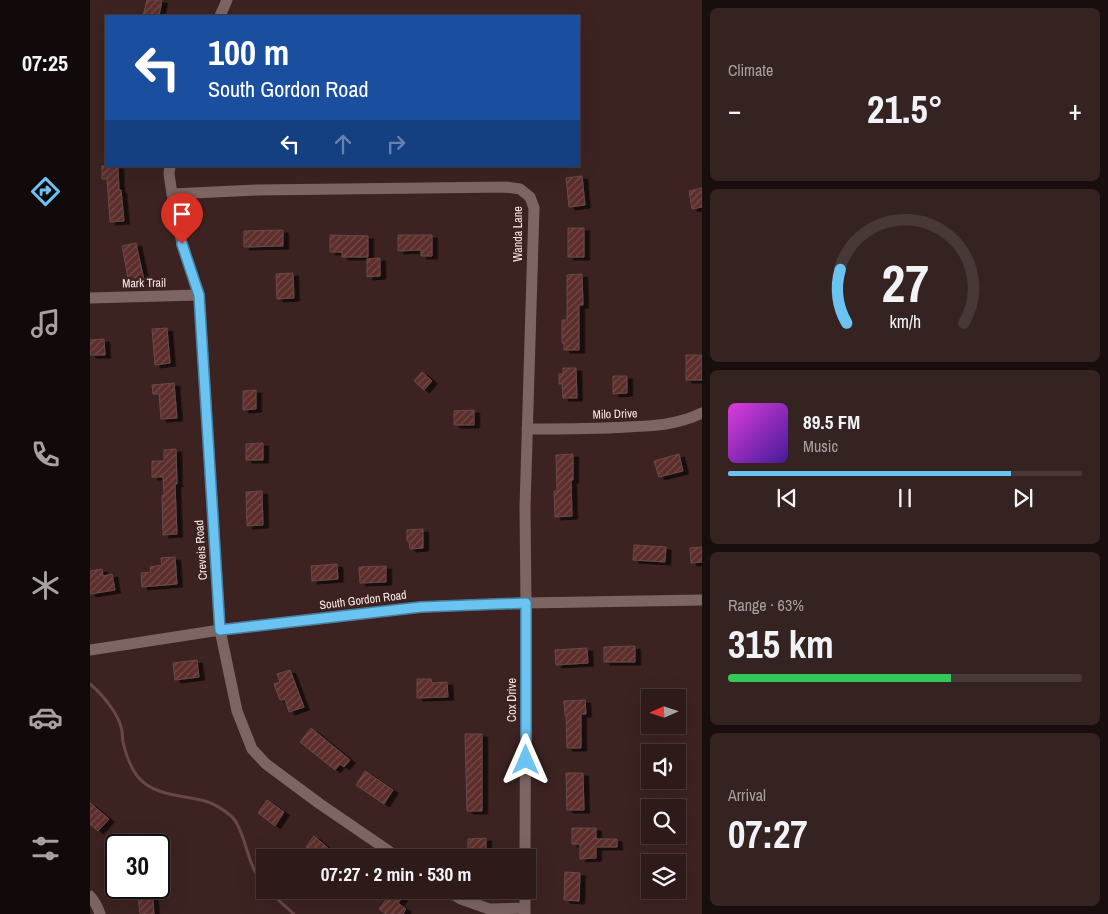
<!DOCTYPE html>
<html lang="en">
<head>
<meta charset="utf-8">
<style>
	:root { --surface:#2d1a19; --page:#352322; --text:#f1f3f6; --muted:#a7a1a2; --line:#483838; --accent:#6bc3f2 }
	body { margin:0; font-family:"Archivo Narrow",sans-serif; background:var(--page); color:var(--text); height:100vh; display:flex; flex-direction:column; font-size:19px; white-space:nowrap }
	* { box-sizing:border-box; margin:0 }
	p { font-size:16px; color:var(--muted) }
	.icon { flex:none; width:28px; height:28px; fill:none; stroke:currentColor; stroke-width:2; stroke-linecap:round; stroke-linejoin:round }
	.map { position:relative; flex:1; overflow:hidden }
	.sheet { display:flex; flex-direction:column; gap:8px; padding:8px; background:#190e0e; width:406px }
	.sheet>* { flex:none }
	.top-card { position:absolute; left:15px; top:15px; width:475px; height:152px; border-radius:0px; box-shadow:0 5px 20px #0002,0 0 0 1px var(--line); background:#1a4fa0; color:#fff; overflow:hidden }
	.needle { width:32px; rotate:267deg }
	.buttons { position:absolute; left:551px; top:689px; display:grid; gap:10px }
	.buttons a { display:grid; place-items:center; width:45px; height:45px; border-radius:0px; background:var(--surface); box-shadow:0 5px 20px #0002,0 0 0 1px var(--line); font-size:25px }
	.speed { position:absolute; left:15px; top:834px; display:flex; gap:10px; font-size:25px; font-weight:700; text-align:center }
	.speed>* { display:grid; place-content:center; width:65px; height:65px; border-radius:50%; background:var(--surface); box-shadow:0 5px 20px #0002,0 0 0 1px var(--line); line-height:1 }
	.speed .limit { border:2px solid #111; border-radius:8px; background:#fff; color:#111 }
	.pin { position:absolute; display:grid; place-items:center; width:42px; height:42px; color:#fff; margin:-51px -21px; border-radius:50% 50% 50% 0; rotate:-45deg; box-shadow:0 0 5px #0007 }
	.pin .icon { rotate:45deg }
	.me { position:absolute; width:55px; margin:-28px; rotate:0deg; stroke-linejoin:round; filter:drop-shadow(0 0 4px #0008) }
	.turn { display:flex; align-items:center; gap:18px; height:105px; padding:0 20px; font-size:22px }
	.turn .icon { width:65px; height:65px; stroke-width:2.5 }
	.turn b { display:block; font-size:35px; line-height:42px }
	.lanes { display:flex; align-items:center; height:48px; padding:0 20px; background:#0003; justify-content:center; gap:25px; direction:ltr }
	.lanes .off { opacity:.35 }
	.big { font-size:38px; font-weight:700; line-height:1.1 }
	.sheet .widget { flex:1; display:flex; flex-direction:column; justify-content:center; gap:8px; min-width:0; padding:0 18px; border-radius:8px; background:var(--page) }
	.sheet .dial { align-items:center; gap:0 }
	.dial svg { height:130px; overflow:visible; fill:none; stroke:var(--line); stroke-width:7; stroke-linecap:round; text-anchor:middle }
	.dial text { fill:var(--text); stroke:none }
	.song { display:flex; align-items:center; gap:15px }
	.cover { width:60px; height:60px; border-radius:8px; background:linear-gradient(135deg,hsl(300 70% 55%),hsl(260 70% 35%)) }
	.played { height:5px; border-radius:2px; background:linear-gradient(90deg,var(--accent) 80%,var(--line) 80%) }
	.keys { display:flex; justify-content:space-around; direction:ltr }
	.heat { display:flex; justify-content:space-between; align-items:center; font-size:28px; direction:ltr }
	.charge { height:8px; border-radius:4px; background:linear-gradient(90deg,#34c759 63%,var(--line) 0) }
	.trip { position:absolute; left:166px; top:849px; width:280px; height:50px; border-radius:0px; background:var(--surface); box-shadow:0 5px 20px #0002,0 0 0 1px var(--line); font-weight:700; line-height:50px; text-align:center }
	main { display:flex; flex:1; min-height:0 }
	.tabs { display:flex; flex-direction:column; width:90px; justify-content:space-around; align-items:center; background:#120a0a; color:var(--muted) }
	.tabs .icon { width:35px; height:35px }
	.tabs .current { color:var(--accent) }
	.tabs b { font-size:22px; color:var(--text) }
	.map>svg:first-child { display:block }
</style>
</head>
<body>
<main>
<nav class="tabs">
<b>07:25</b>
<svg class="icon current" aria-label="directions" viewBox="0 0 24 24"><path d="M12 3l9 9-9 9-9-9zM9 14v-3h6M13 9l2 2-2 2"/></svg>
<svg class="icon" aria-label="music" viewBox="0 0 24 24"><path d="M9 18V5l10-2v13"/><circle cx="6" cy="18" r="3"/><circle cx="16" cy="16" r="3"/></svg>
<svg class="icon" aria-label="phone" viewBox="0 0 24 24"><path d="M5 4h4l2 5-3 2q2 4 5 5l2-3 5 2v4C11 20 4 13 5 4z"/></svg>
<svg class="icon" aria-label="climate" viewBox="0 0 24 24"><path d="M12 3v18M4 7l16 10M4 17L20 7"/></svg>
<svg class="icon" aria-label="car" viewBox="0 0 24 24"><path d="M5 17H2v-5l4-1 3-4h7l3 4 3 1v5h-3M9 17h6M6 11h13"/><circle cx="7" cy="17" r="2"/><circle cx="17" cy="17" r="2"/></svg>
<svg class="icon" aria-label="filters" viewBox="0 0 24 24"><path d="M4 7h16M4 17h16"/><circle cx="9" cy="7" r="2"/><circle cx="15" cy="17" r="2"/></svg>
</nav>
<div class="map">
<svg width="612" height="914" viewBox="0 0 612 914">
	<defs>
		<pattern id="building-hatch" width="6" height="6" patternUnits="userSpaceOnUse" patternTransform="scale(1.25)"><rect width="6" height="6" fill="#5d2d2b"/><path d="M-1 1l2-2M0 6l6-6M5 7l2-2" fill="none" stroke="#754c4a"/></pattern>
		<filter id="shadow"><feDropShadow dx="5.5" dy="3" stdDeviation="0" flood-color="#0009"/></filter>
	</defs>
	<rect width="100%" height="100%" fill="#3c2321"/>
	<g fill="none" stroke-linecap="round" stroke-linejoin="round">
		<path stroke="#694748" stroke-width="3" d="M0 684C11 693 28 713 31 727 33 732 32 737 33 742 36 755 40 767 48 777 64 796 92 795 115 801 125 804 133 809 141 816 151 824 157 853 162 865 165 873 170 880 175 888
			M177 890 204 914"/>
	</g>
	<path fill="url(#building-hatch)" stroke="#674b49" filter="url(#shadow)" d="M57 0H72L69 16H53Z
		M12 166H28L29 190H31L34 221 20 222 17 179H12Z
		M492 176 495 205 479 207 476 178Z
		M612 188V207L602 209 599 191Z
		M478 228H494V257H478Z
		M193 230V246L154 247V231Z
		M240 235 278 236V257H252V252H240Z
		M308 235H342V256H331V250L308 251Z
		M46 243 54 280 39 283 32 246Z
		M290 258V276L277 277V259Z
		M203 273 204 298 187 299 186 274Z
		M492 274 493 305H489V350H474V343H472V320H477V275Z
		M77 328 80 363 65 365 62 329Z
		M14 339 15 355H0V340Z
		M596 355H612V380H596Z
		M473 368H486L487 398H473L472 384H469V374H473Z
		M332 372 342 381 334 390 324 381Z
		M523 376H537V393L523 394Z
		M84 383 87 418 71 419 69 394H63L62 385Z
		M166 390V409L153 410V391Z
		M384 410V425H364V411Z
		M173 443V460H156V444Z
		M86 449 87 484H85L87 534 73 535 72 495H74L73 477H62V461H74V450Z
		M483 454V480H481L482 516 465 517 464 491H467L466 455Z
		M589 454 593 471 569 477 564 461Z
		M172 491 173 525 157 526 156 492Z
		M333 529V548L320 549 319 541H317V530Z
		M544 545 576 547 575 562 543 560Z
		M612 547V562L601 563 600 548Z
		M85 557 87 584 52 587 51 573 61 572 60 567 72 565 71 558Z
		M247 564 248 579 222 581 221 566Z
		M296 566V582L270 583 269 567Z
		M12 569 13 576 22 574 25 590 0 594V571Z
		M545 646V662H514V647Z
		M497 648 498 663 466 665 465 650Z
		M107 660 109 677 85 680 83 663Z
		M200 670 214 707 199 712 195 699 190 700 184 684 190 682 187 674Z
		M327 679H341L342 683 357 682 358 697 327 698Z
		M495 700 496 714H491V748H477L476 715H475L474 701Z
		M221 728 260 760 254 767 250 764 245 770 210 742Z
		M375 734H392V811H377Z
		M275 771 303 790 294 804 266 785Z
		M476 773H493L494 810H477Z
		M177 800 194 812 185 826 168 813Z
		M0 803 19 819 8 831 0 824Z
		M482 828H506V839H527V847H506V858L490 859V844H482Z
		M224 836 238 848 231 858H229L216 847Z
		M396 838V858H378V839Z
		M475 872 490 873 489 901 474 900Z
		M47 888H62L64 914H50Z
		M302 892 312 898 308 903 316 909 313 914H296L289 909Z"/>
	<g fill="none" stroke-linecap="round" stroke-linejoin="round">
		<path stroke="#7d6563" stroke-width="11" d="M130 16 137 0
			M80 166 79 174 82 194 92 244 109 295 130 630 147 711 162 749 176 764 230 804 309 858
			M82 194 167 190 416 187 430 189 440 197 444 208 435 507 436 603 435 858
			M0 298 109 295
			M437 429C471 429 504 429 537 427 563 426 588 425 612 413
			M0 650 130 630 331 607 436 603 612 600
			M357 890 371 899 399 909 435 908
			M0 896C5 902 8 907 10 914
			M435 914V890"/>
	</g>
	<g fill="none" stroke-linecap="round" stroke-linejoin="round">
		<defs>
			<path id="route" d="M92 244 109 295 130 630 331 607 436 603V760"/>
		</defs>
		<use href="#route" stroke="#467f9d" stroke-width="12"/>
		<use href="#route" stroke="#6bc3f2" stroke-width="9"/>
	</g>
	<g text-anchor="middle" dominant-baseline="central" stroke-width="5" stroke-linejoin="round" paint-order="stroke">
		<g font-size="12" fill="#fceae8" stroke="#3c2321">
			<text transform="translate(428 234) rotate(-90)">Wanda Lane</text>
			<text transform="translate(54 283) rotate(-1)">Mark Trail</text>
			<text transform="translate(525 414) rotate(-2)">Milo Drive</text>
			<text transform="translate(111 550) rotate(-94)">Creveis Road</text>
			<text transform="translate(273 600) rotate(-7)">South Gordon Road</text>
			<text transform="translate(422 700) rotate(-90)">Cox Drive</text>
		</g>
	</g>
</svg>
<div class="buttons">
<a><svg class="needle" viewBox="-14 -14 28 28"><path d="M0-13l5 13h-10z" fill="#e53935"/><path d="M0 13l5-13h-10z" fill="#a7a1a2"/></svg></a>
<a><svg class="icon" aria-label="sound" viewBox="0 0 24 24"><path d="M4 9h4l5-4v14l-5-4H4zM17 9q2 3 0 6"/></svg></a>
<a><svg class="icon" aria-label="search" viewBox="0 0 24 24"><circle cx="10" cy="10" r="6"/><path d="M15 15l6 6"/></svg></a>
<a><svg class="icon" aria-label="layers" viewBox="0 0 24 24"><path d="M12 4l9 5-9 5-9-5zM3 14l9 5 9-5"/></svg></a>
</div>
<div class="speed"><div class="limit">30</div></div>
<div class="pin" style="left:92px;top:244px;background:#d93025"><svg class="icon" aria-label="arrive" viewBox="0 0 24 24"><path d="M6 21V4h12l-3 4 3 4H6"/></svg></div>
<svg class="me" style="left:436px;top:760px" viewBox="-20 -20 40 40"><path d="M0-17L14 15 0 8-14 15z" fill="#6bc3f2" stroke="#fff" stroke-width="4"/></svg>
<div class="trip">07:27 · 2 min · 530 m</div>
<div class="top-card">
<div class="turn"><svg class="icon" aria-label="left" viewBox="0 0 24 24"><path d="M17 20v-9H6M10 6l-5 5 5 5"/></svg><div><b>100 m</b>South Gordon Road</div></div>
<div class="lanes"><svg class="icon" aria-label="left" viewBox="0 0 24 24"><path d="M17 20v-9H6M10 6l-5 5 5 5"/></svg><svg class="icon off" aria-label="ahead" viewBox="0 0 24 24"><path d="M12 20V5M6 11l6-6 6 6"/></svg><svg class="icon off" aria-label="right" viewBox="0 0 24 24"><path d="M7 20v-9h11M14 6l5 5-5 5"/></svg></div>
</div>
</div>
<section class="sheet">
<div class="widget"><p>Climate</p>
<div class="heat"><a>−</a><b class="big">21.5°</b><a>+</a></div>
</div>
<div class="widget dial"><svg viewBox="0 0 100 80">
<path d="M14 69A42 42 0 1 1 86 69"/>
<path d="M14 69A42 42 0 0 1 10 36" stroke="#6bc3f2"/>
<text x="50" y="56" font-size="32" font-weight="700">27</text>
<text x="50" y="72" font-size="11">km/h</text>
</svg></div>
<div class="widget">
<div class="song"><i class="cover"></i><div><b>89.5 FM</b><p>Music</p></div></div>
<div class="played"></div>
<div class="keys"><svg class="icon" aria-label="previous" viewBox="0 0 24 24"><path d="M18 5L8 12l10 7zM5 5v14"/></svg><svg class="icon" aria-label="pause" viewBox="0 0 24 24"><path d="M8 5v14M16 5v14"/></svg><svg class="icon" aria-label="next" viewBox="0 0 24 24"><path d="M6 5l10 7-10 7zM19 5v14"/></svg></div>
</div>
<div class="widget"><p>Range · 63%</p><b class="big">315 km</b><div class="charge"></div></div>
<div class="widget"><p>Arrival</p><b class="big">07:27</b></div>
</section>
</main>
</body>
</html>
